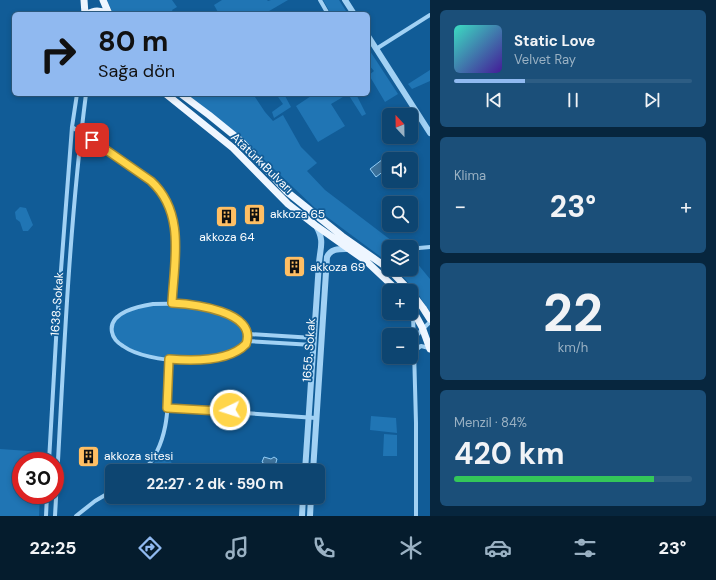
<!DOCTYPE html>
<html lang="tr">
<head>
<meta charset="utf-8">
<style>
	:root { --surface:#0d4571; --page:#1b4f79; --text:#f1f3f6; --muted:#9ab1c3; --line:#2d5d84; --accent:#90b9f0 }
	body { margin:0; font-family:"DM Sans",sans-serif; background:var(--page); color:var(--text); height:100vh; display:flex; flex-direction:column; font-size:15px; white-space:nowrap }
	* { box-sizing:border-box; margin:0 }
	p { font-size:13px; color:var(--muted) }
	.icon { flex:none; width:22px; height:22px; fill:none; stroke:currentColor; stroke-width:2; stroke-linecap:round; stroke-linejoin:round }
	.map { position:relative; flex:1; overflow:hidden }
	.side { display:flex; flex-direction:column; gap:10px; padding:10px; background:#07263e; width:286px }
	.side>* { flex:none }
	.banner { position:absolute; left:12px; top:12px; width:358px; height:84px; border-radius:6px; box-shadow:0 2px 6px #0003,0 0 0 1px var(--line); background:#90b9f0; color:#111; overflow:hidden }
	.needle { width:26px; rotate:338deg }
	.buttons { position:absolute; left:382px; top:108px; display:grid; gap:8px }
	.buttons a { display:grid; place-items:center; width:36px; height:36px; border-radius:6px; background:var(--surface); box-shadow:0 2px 6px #0003,0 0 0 1px var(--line); font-size:20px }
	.speed { position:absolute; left:12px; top:452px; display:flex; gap:8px; font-size:20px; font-weight:700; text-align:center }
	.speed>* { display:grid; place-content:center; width:52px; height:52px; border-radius:50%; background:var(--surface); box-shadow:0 2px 6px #0003,0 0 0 1px var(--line); line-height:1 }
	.speed .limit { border:6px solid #d22; background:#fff; color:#111 }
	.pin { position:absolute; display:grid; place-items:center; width:34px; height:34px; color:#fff; margin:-17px; border-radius:8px; box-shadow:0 2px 6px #0006 }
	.me { position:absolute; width:44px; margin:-22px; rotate:266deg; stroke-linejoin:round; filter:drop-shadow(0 0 3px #0008) }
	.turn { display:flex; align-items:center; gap:14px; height:84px; padding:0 20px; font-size:18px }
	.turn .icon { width:52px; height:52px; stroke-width:2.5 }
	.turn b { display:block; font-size:28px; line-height:34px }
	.big { font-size:30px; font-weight:700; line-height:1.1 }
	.side .card { flex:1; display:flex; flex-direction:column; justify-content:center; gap:6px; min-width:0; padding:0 14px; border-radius:6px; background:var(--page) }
	.side .dial { align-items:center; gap:0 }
	.dial b { font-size:52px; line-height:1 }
	.song { display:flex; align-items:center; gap:12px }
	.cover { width:48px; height:48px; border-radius:6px; background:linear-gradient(135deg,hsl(170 70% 55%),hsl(260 70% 35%)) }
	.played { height:4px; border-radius:2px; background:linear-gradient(90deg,var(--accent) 30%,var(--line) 30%) }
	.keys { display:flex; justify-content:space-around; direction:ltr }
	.heat { display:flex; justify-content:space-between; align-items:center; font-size:22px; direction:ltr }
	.charge { height:6px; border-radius:3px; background:linear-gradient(90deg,#34c759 84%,var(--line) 0) }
	.trip { position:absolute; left:105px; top:464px; width:220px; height:40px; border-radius:6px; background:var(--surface); box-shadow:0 2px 6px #0003,0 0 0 1px var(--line); font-weight:700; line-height:40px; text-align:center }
	.tabs { display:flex; height:64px; justify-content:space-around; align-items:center; background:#051c2d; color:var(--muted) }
	.tabs .icon { width:28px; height:28px }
	.tabs .current { color:var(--accent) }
	.tabs b { font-size:18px; color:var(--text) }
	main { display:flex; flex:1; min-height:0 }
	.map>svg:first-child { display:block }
</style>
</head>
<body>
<main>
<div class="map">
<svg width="430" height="516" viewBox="0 0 430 516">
	<rect width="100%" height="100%" fill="#115c97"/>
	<path fill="#2075b4" d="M107 0H172L177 7 172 10 174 14H113Z
		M222 0H267L268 1 271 0H288L264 14H219L214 5Z
		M323 0H339L348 14H331Z
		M368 48 398 94 385 102 369 75 374 71 368 64Z
		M430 70V81L412 89 408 84Z
		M186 94H253L265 112 273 121 283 115 301 147 317 163 307 171 325 190 400 247H389V263L315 208 235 132Z
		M276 94H284L291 107 274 118 272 112 283 104Z
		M314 94H356L366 114 362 116 348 94 331 104 345 126 318 142 296 106Z
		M20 207 26 208 33 225 28 231H23L20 222 16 219 15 212Z
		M411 256 430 279V313L417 292 396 269H411Z
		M172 303 220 311 247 330 246 344 228 354 188 361 143 355 117 342 112 328 114 321 131 309Z
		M371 416 396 418 397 433 370 430Z
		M384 434 397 435V456H383Z
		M0 449 43 452 42 461H21V495H40L39 516H0Z
		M162 451C170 456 174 462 170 471H149Z"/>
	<path fill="#3b719b" stroke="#93cef7" d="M383 159 389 167 376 177 370 169Z
		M264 457 271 459 274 457 277 459 275 466 278 468 276 471H271L270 468 262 462Z"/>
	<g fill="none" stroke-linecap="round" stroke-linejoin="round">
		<path stroke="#a1d1f4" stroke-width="4" d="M320 0 328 14
			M376 49 430 15
			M72 127 151 181C186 213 174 262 172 303
			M419 248 430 247
			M153 304C182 303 216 303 239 323 247 329 249 335 246 344 223 368 148 364 123 346 118 343 113 338 112 332 108 312 140 306 153 304Z
			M413 313 416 423V516
			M248 334 314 338
			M413 339 430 322
			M247 341 313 345
			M414 351 421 346 429 348
			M219.5 410a5.5 5.5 0 1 1 11 0a5.5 5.5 0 1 1-11 0Z
			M167 408 219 411
			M230 412 316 418
			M49 461 57 322 72 127 77 94
			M143 471C172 442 168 397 169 359
			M46 516 47 495
			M55 516C63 375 68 234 86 94
			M76 516 95 501 112 491"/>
		<path stroke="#a1d1f4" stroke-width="6" d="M345 0 354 14
			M368 36 430 133
			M305 471 319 263C320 248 325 241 316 226
			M313 471 327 257C331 248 340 249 349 249
			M302 516 303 497
			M310 516 311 497"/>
		<path stroke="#eef6ff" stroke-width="7" d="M84 0 85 14
			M103 0 109 14
			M88 14C94 10 100 10 107 14
			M166 94 233 148 288 204 315 225 366 261 398 291
			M181 94 209 115 241 141 286 191 342 236 389 269
			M389 269 410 291
			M411 292 423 308 430 319
			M411 307 422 327 430 349"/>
	</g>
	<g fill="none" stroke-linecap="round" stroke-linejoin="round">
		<defs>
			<path id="route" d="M92 140 151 181C186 213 174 262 172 303 192 304 258 311 246 344 229 362 192 361 169 359L167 408 219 411 221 414 225 416 228 415 230 410"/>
		</defs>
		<use href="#route" stroke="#a68a30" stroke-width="10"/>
		<use href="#route" stroke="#ffd54a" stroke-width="7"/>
	</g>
	<defs>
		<symbol id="building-square" viewBox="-11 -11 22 22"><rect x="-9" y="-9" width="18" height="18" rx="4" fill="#ffbf64" stroke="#115c97"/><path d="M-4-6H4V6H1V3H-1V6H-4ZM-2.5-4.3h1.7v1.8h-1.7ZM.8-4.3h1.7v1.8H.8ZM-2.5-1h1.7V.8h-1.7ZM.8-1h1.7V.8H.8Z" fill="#111"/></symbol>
	</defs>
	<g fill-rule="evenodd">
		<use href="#building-square" x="242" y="202" width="25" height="25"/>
		<use href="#building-square" x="214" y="204" width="25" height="25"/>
		<use href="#building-square" x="282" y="254" width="25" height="25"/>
		<use href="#building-square" x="76" y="444" width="25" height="25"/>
	</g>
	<g text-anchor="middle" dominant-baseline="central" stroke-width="3.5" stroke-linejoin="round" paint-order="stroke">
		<g font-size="12" fill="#fff" stroke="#115c97">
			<text transform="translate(262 163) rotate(44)">Atatürk Bulvarı</text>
			<text transform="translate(57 304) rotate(-86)">1638. Sokak</text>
			<text transform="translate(309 350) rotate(-86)">1655. Sokak</text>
		</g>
		<g font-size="12" fill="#fff" stroke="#115c97" text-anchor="start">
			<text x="270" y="214">akkoza 65</text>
			<text x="227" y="237" text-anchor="middle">akkoza 64</text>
			<text x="310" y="267">akkoza 69</text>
			<text x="104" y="456">akkoza sitesi</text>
		</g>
	</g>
</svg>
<div class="buttons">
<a><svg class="needle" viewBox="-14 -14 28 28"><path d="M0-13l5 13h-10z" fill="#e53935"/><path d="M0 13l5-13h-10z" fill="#9ab1c3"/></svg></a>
<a><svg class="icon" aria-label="sound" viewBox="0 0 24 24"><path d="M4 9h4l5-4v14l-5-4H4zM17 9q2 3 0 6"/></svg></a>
<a><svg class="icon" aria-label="search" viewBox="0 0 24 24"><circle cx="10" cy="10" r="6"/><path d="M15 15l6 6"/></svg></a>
<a><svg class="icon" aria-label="layers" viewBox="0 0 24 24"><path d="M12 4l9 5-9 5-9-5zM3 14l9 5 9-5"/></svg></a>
<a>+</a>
<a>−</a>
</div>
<div class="speed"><div class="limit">30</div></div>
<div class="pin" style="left:92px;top:140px;background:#d93025"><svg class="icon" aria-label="arrive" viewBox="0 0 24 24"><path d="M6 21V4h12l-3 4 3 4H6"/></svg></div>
<svg class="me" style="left:230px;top:410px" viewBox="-20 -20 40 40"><circle r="17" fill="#ffd54a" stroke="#fff" stroke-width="3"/><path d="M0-11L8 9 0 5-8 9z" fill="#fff"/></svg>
<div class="trip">22:27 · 2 dk · 590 m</div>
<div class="banner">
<div class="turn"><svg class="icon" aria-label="right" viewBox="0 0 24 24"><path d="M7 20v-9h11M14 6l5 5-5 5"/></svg><div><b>80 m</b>Sağa dön</div></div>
</div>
</div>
<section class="side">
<div class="card">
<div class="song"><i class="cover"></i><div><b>Static Love</b><p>Velvet Ray</p></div></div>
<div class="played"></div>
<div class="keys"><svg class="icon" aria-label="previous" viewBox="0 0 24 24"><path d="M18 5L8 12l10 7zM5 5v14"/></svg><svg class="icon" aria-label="pause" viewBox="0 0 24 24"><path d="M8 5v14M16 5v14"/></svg><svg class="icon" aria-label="next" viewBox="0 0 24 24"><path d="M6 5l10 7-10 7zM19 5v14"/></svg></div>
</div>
<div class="card"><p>Klima</p>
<div class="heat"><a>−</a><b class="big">23°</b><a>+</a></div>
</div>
<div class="card dial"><b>22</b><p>km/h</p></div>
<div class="card"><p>Menzil · 84%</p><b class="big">420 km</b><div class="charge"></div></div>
</section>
</main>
<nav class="tabs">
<b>22:25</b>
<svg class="icon current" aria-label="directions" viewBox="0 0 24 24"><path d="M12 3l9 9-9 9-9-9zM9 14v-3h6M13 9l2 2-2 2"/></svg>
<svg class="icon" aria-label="music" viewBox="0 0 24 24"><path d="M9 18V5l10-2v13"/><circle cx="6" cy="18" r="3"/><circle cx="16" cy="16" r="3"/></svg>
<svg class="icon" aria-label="phone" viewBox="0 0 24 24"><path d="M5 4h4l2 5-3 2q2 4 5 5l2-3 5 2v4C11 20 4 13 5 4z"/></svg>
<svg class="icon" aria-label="climate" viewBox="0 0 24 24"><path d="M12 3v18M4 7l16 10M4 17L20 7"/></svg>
<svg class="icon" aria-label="car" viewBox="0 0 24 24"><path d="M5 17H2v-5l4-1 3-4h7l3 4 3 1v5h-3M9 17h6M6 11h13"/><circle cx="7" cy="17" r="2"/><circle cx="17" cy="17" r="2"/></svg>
<svg class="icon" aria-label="filters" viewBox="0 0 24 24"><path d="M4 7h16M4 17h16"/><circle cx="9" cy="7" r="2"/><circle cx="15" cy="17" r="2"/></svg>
<b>23°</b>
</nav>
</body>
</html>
